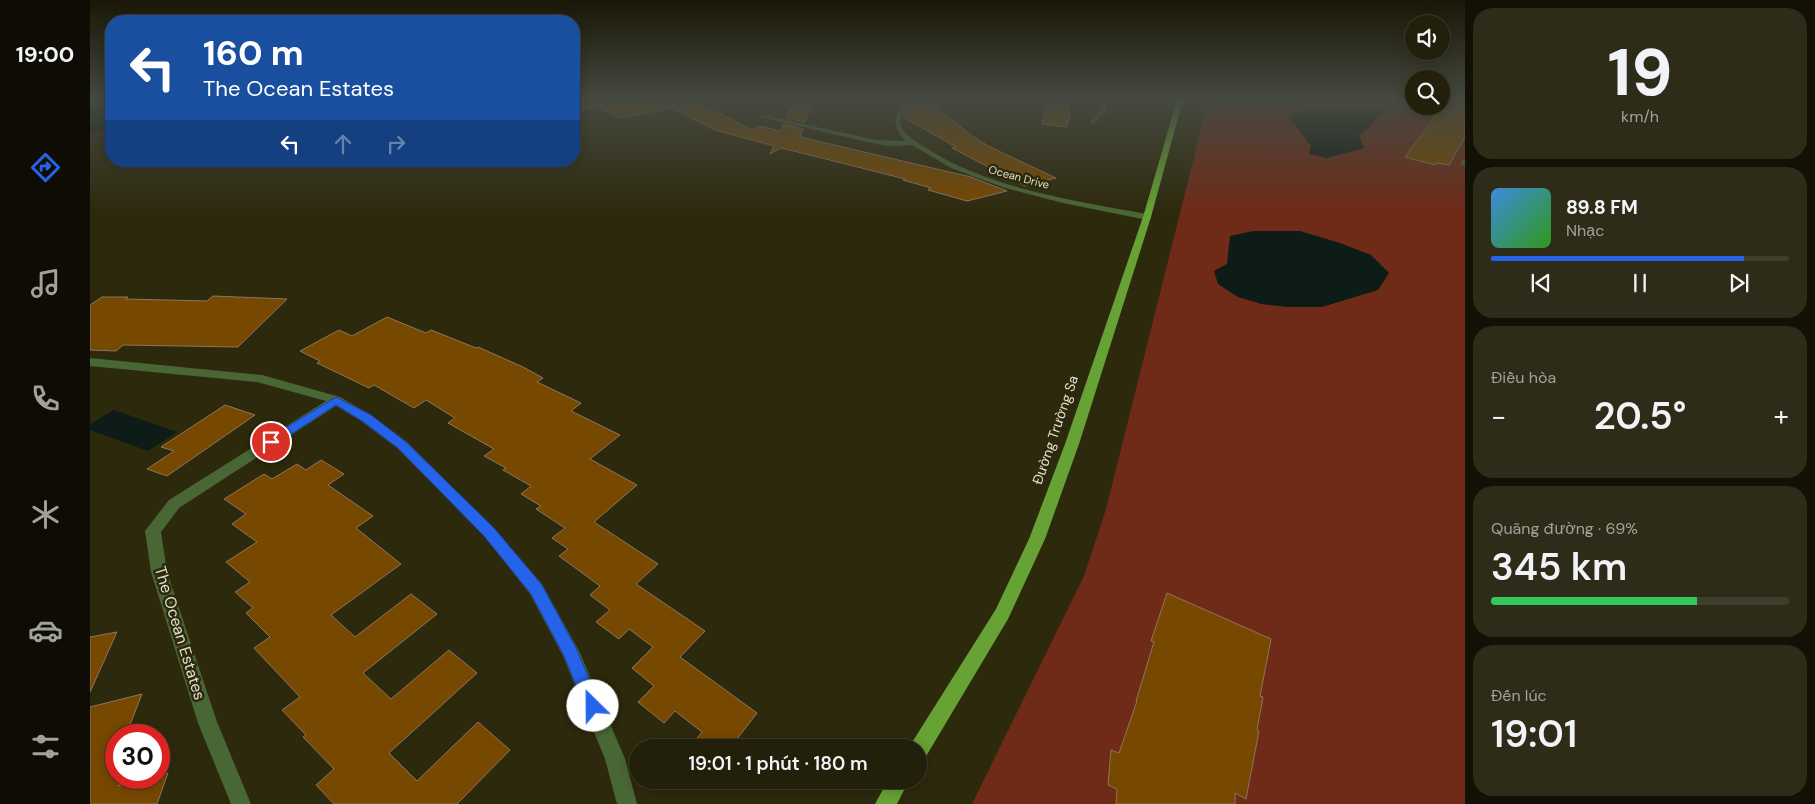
<!DOCTYPE html>
<html lang="vi">
<head>
<meta charset="utf-8">
<style>
	:root { --surface:#221f0a; --page:#2e2c18; --text:#f1f3f6; --muted:#a2a29c; --line:#3f3d2b; --accent:#2563eb }
	body { margin:0; font-family:"DM Sans",sans-serif; background:var(--page); color:var(--text); height:100vh; display:flex; flex-direction:column; font-size:19px; white-space:nowrap }
	* { box-sizing:border-box; margin:0 }
	p { font-size:16px; color:var(--muted) }
	.icon { flex:none; width:28px; height:28px; fill:none; stroke:currentColor; stroke-width:2; stroke-linecap:round; stroke-linejoin:round }
	.map { position:relative; flex:1; overflow:hidden }
	.sheet { display:flex; flex-direction:column; gap:8px; padding:8px; background:#131106; width:350px }
	.sheet>* { flex:none }
	.guide { position:absolute; left:15px; top:15px; width:475px; height:152px; border-radius:20px; box-shadow:0 2px 12px #0003,0 0 0 1px var(--line); background:#1a4fa0; color:#fff; overflow:hidden }
	.buttons { position:absolute; left:1315px; top:15px; display:grid; gap:10px }
	.buttons a { display:grid; place-items:center; width:45px; height:45px; border-radius:50%; background:var(--surface); box-shadow:0 2px 12px #0003,0 0 0 1px var(--line); font-size:25px }
	.speed { position:absolute; left:15px; top:724px; display:flex; gap:10px; font-size:25px; font-weight:700; text-align:center }
	.speed>* { display:grid; place-content:center; width:65px; height:65px; border-radius:50%; background:var(--surface); box-shadow:0 2px 12px #0003,0 0 0 1px var(--line); line-height:1 }
	.speed .limit { border:8px solid #d22; background:#fff; color:#111 }
	.pin { position:absolute; display:grid; place-items:center; width:42px; height:42px; color:#fff; margin:-21px; border:2px solid #fff; border-radius:50%; box-shadow:0 1px 5px #0007 }
	.me { position:absolute; width:55px; margin:-28px; rotate:337deg; stroke-linejoin:round; filter:drop-shadow(0 0 4px #0008) }
	.turn { display:flex; align-items:center; gap:18px; height:105px; padding:0 15px; font-size:22px }
	.turn .icon { width:65px; height:65px; stroke-width:2.5 }
	.turn b { display:block; font-size:35px; line-height:42px }
	.lanes { display:flex; align-items:center; height:48px; padding:0 15px; background:#0003; justify-content:center; gap:25px; direction:ltr }
	.lanes .off { opacity:.35 }
	.big { font-size:38px; font-weight:600; line-height:1.1 }
	.sheet .card { flex:1; display:flex; flex-direction:column; justify-content:center; gap:8px; min-width:0; padding:0 18px; border-radius:20px; background:var(--page) }
	.sheet .dial { align-items:center; gap:0 }
	.dial b { font-size:65px; line-height:1 }
	.song { display:flex; align-items:center; gap:15px }
	.cover { width:60px; height:60px; border-radius:8px; background:linear-gradient(135deg,hsl(210 70% 55%),hsl(110 70% 35%)) }
	.played { height:5px; border-radius:2px; background:linear-gradient(90deg,var(--accent) 85%,var(--line) 85%) }
	.keys { display:flex; justify-content:space-around; direction:ltr }
	.heat { display:flex; justify-content:space-between; align-items:center; font-size:28px; direction:ltr }
	.charge { height:8px; border-radius:4px; background:linear-gradient(90deg,#34c759 69%,var(--line) 0) }
	.trip { position:absolute; left:539px; top:739px; width:298px; height:50px; border-radius:25px; background:var(--surface); box-shadow:0 2px 12px #0003,0 0 0 1px var(--line); font-weight:600; line-height:50px; text-align:center }
	main { display:flex; flex:1; min-height:0 }
	.tab-bar { display:flex; flex-direction:column; width:90px; justify-content:space-around; align-items:center; background:#0e0c04; color:var(--muted) }
	.tab-bar .icon { width:35px; height:35px }
	.tab-bar .selected { color:var(--accent) }
	.tab-bar b { font-size:22px; color:var(--text) }
	.map>svg:first-child { display:block }
</style>
</head>
<body>
<main>
<nav class="tab-bar">
<b>19:00</b>
<svg class="icon selected" aria-label="directions" viewBox="0 0 24 24"><path d="M12 3l9 9-9 9-9-9zM9 14v-3h6M13 9l2 2-2 2"/></svg>
<svg class="icon" aria-label="music" viewBox="0 0 24 24"><path d="M9 18V5l10-2v13"/><circle cx="6" cy="18" r="3"/><circle cx="16" cy="16" r="3"/></svg>
<svg class="icon" aria-label="phone" viewBox="0 0 24 24"><path d="M5 4h4l2 5-3 2q2 4 5 5l2-3 5 2v4C11 20 4 13 5 4z"/></svg>
<svg class="icon" aria-label="climate" viewBox="0 0 24 24"><path d="M12 3v18M4 7l16 10M4 17L20 7"/></svg>
<svg class="icon" aria-label="car" viewBox="0 0 24 24"><path d="M5 17H2v-5l4-1 3-4h7l3 4 3 1v5h-3M9 17h6M6 11h13"/><circle cx="7" cy="17" r="2"/><circle cx="17" cy="17" r="2"/></svg>
<svg class="icon" aria-label="filters" viewBox="0 0 24 24"><path d="M4 7h16M4 17h16"/><circle cx="9" cy="7" r="2"/><circle cx="15" cy="17" r="2"/></svg>
</nav>
<div class="map">
<svg width="1375" height="804" viewBox="0 0 1375 804">
	<rect width="100%" height="100%" fill="#2d290d"/>
	<path fill="#6f2a18" d="M1324 100V106H1351V101H1375V804H882L994 576 1016 509 1118 101Z"/>
	<path fill="#0d1c16" d="M0 101H21V129L0 134Z
		M1234 109 1293 111 1279 128 1269 135 1274 148 1237 158 1219 154 1221 145C1216 141 1214 136 1210 131 1206 125 1202 124 1198 117L1204 113Z
		M1163 231H1210L1250 243 1281 255 1299 273 1288 290 1232 307H1197L1171 304 1148 297 1128 284 1124 271 1137 264 1140 236Z
		M24 410 87 432 58 451 0 430V424Z"/>
	<path fill="#774800" stroke="#8d765f" d="M543 100H593L629 113 661 130 669 126 691 131 694 124 713 129 710 137 881 177 917 191 877 201 838 190 841 188 813 180 815 179 724 156 691 148 680 154 684 146 625 130 583 108 531 118 510 108Z
		M958 100H975L980 112 977 127 952 124Z
		M1369 100H1375V137L1359 165 1346 163 1345 165 1315 157 1350 110 1362 113Z
		M844 105 882 136 900 147 966 178 935 186 862 148 866 147 813 117 817 107Z
		M702 106 721 107 715 122 696 118Z
		M123 296 197 299 148 347 33 345 26 351 0 350V305L12 297H38L35 299 117 301Z
		M297 317 336 333 341 330 386 348 388 347 433 367 453 378 447 382 491 403 481 411 530 435 500 459 547 485 504 522 568 564 546 584 615 631 590 657 667 713 640 748H599L612 732 585 711 574 723 548 702 564 686 542 668 563 647 539 629 529 639 506 622 520 610 500 595 510 586 469 556 478 549 462 538 475 528 446 509 451 506 431 494 441 486 413 470 416 468 394 456 404 449 358 423 365 418 336 400 324 408 284 385 279 388 227 363 230 361 210 351 249 330 262 336Z
		M135 405 165 415 77 476 57 469 84 451 71 447Z
		M231 460 254 474 238 485 283 516 266 528 311 564 241 615 265 637 321 594 347 614 273 673 301 699 359 650 387 673 299 753 327 781 388 722 420 750 367 804H244L226 785 244 769 213 737 216 735 192 710 210 697 164 648 180 637 156 613 163 608 145 592 160 582 136 562 167 542 142 524 156 514 134 499 174 474 182 479 207 464 216 470Z
		M1077 593 1181 639 1170 696 1173 697 1167 730 1169 731 1156 799 1145 793V804H1026L1027 789 1018 785 1021 750 1029 753 1047 701H1046L1064 642 1061 641Z
		M27 632 0 692V637Z
		M52 694 36 735H26V778H31L28 786 60 778H69V775L78 773 67 804H0V707Z"/>
	<g fill="none" stroke-linecap="round" stroke-linejoin="round">
		<path fill="#496635" fill-rule="evenodd" d="M525 100H541L484 112V108Z
			M814 100H820C815 107 809 116 811 125 814 135 825 141 833 146 898 189 982 200 1057 214L1061 217 1057 220 973 203 915 188 861 168 822 145 801 146 786 144 670 117 673 115 786 140 816 141C802 128 803 116 814 100Z
			M1006 100H1013L1016 105V112L1003 124 1000 122 1010 112V105Z
			M1063 100H1080L1092 104 1089 106Z
			M1372 160H1375V166L1370 164Z
			M0 358 172 375 250 397 281 415 317 442 404 528 452 584 490 653 535 759 547 804H527L515 759 473 656 440 594 394 536 307 448 271 421 246 406 89 508 71 532 77 572 127 722 161 804H141L108 723 61 572 55 531 79 500 236 401 167 382 0 366Z"/>
		<path fill="#66a234" fill-rule="evenodd" d="M1087 100H1093L1061 217 989 444 955 539 918 619 835 758 828 761V748H820L821 744 906 609 939 539 975 444 1053 217Z
			M798 780H819L807 804H785Z"/>
	</g>
	<linearGradient id="sky" x2="0" y2="1"><stop stop-color="#191707"/><stop offset="0.47" stop-color="#464940"/><stop offset="1" stop-color="#464940" stop-opacity="0"/></linearGradient>
	<rect width="1375" height="213" fill="url(#sky)"/>
	<path fill="#2563eb" stroke="#184099" d="M246 397 281 415 316 442 404 528 452 585 486 648 511 706 509 712 503 714 497 712 474 656 441 594 394 536 308 448 272 421 246 405 186 444H177L175 442 177 439Z"/>
	<g text-anchor="middle" dominant-baseline="central" stroke-width="5" stroke-linejoin="round" paint-order="stroke">
		<g font-size="11" fill="#e2e0cf" stroke="#2d290d">
			<text transform="translate(929 177) rotate(15)">Ocean Drive</text>
		</g>
		<g font-size="14" fill="#e2e0cf" stroke="#2d290d">
			<text transform="translate(965 430) rotate(-71)">Đường Trường Sa</text>
		</g>
		<g font-size="16" fill="#e2e0cf" stroke="#2d290d">
			<text transform="translate(90 633) rotate(73)">The Ocean Estates</text>
		</g>
	</g>
</svg>
<div class="buttons">
<a><svg class="icon" aria-label="sound" viewBox="0 0 24 24"><path d="M4 9h4l5-4v14l-5-4H4zM17 9q2 3 0 6"/></svg></a>
<a><svg class="icon" aria-label="search" viewBox="0 0 24 24"><circle cx="10" cy="10" r="6"/><path d="M15 15l6 6"/></svg></a>
</div>
<div class="speed"><div class="limit">30</div></div>
<div class="pin" style="left:181px;top:442px;background:#d93025"><svg class="icon" aria-label="arrive" viewBox="0 0 24 24"><path d="M6 21V4h12l-3 4 3 4H6"/></svg></div>
<svg class="me" style="left:503px;top:706px" viewBox="-20 -20 40 40"><circle r="19" fill="#fff"/><path d="M0-13L10 11 0 6-10 11z" fill="#2563eb"/></svg>
<div class="trip">19:01 · 1 phút · 180 m</div>
<div class="guide">
<div class="turn"><svg class="icon" aria-label="left" viewBox="0 0 24 24"><path d="M17 20v-9H6M10 6l-5 5 5 5"/></svg><div><b>160 m</b>The Ocean Estates</div></div>
<div class="lanes"><svg class="icon" aria-label="left" viewBox="0 0 24 24"><path d="M17 20v-9H6M10 6l-5 5 5 5"/></svg><svg class="icon off" aria-label="ahead" viewBox="0 0 24 24"><path d="M12 20V5M6 11l6-6 6 6"/></svg><svg class="icon off" aria-label="right" viewBox="0 0 24 24"><path d="M7 20v-9h11M14 6l5 5-5 5"/></svg></div>
</div>
</div>
<section class="sheet">
<div class="card dial"><b>19</b><p>km/h</p></div>
<div class="card">
<div class="song"><i class="cover"></i><div><b>89.8 FM</b><p>Nhạc</p></div></div>
<div class="played"></div>
<div class="keys"><svg class="icon" aria-label="previous" viewBox="0 0 24 24"><path d="M18 5L8 12l10 7zM5 5v14"/></svg><svg class="icon" aria-label="pause" viewBox="0 0 24 24"><path d="M8 5v14M16 5v14"/></svg><svg class="icon" aria-label="next" viewBox="0 0 24 24"><path d="M6 5l10 7-10 7zM19 5v14"/></svg></div>
</div>
<div class="card"><p>Điều hòa</p>
<div class="heat"><a>−</a><b class="big">20.5°</b><a>+</a></div>
</div>
<div class="card"><p>Quãng đường · 69%</p><b class="big">345 km</b><div class="charge"></div></div>
<div class="card"><p>Đến lúc</p><b class="big">19:01</b></div>
</section>
</main>
</body>
</html>
